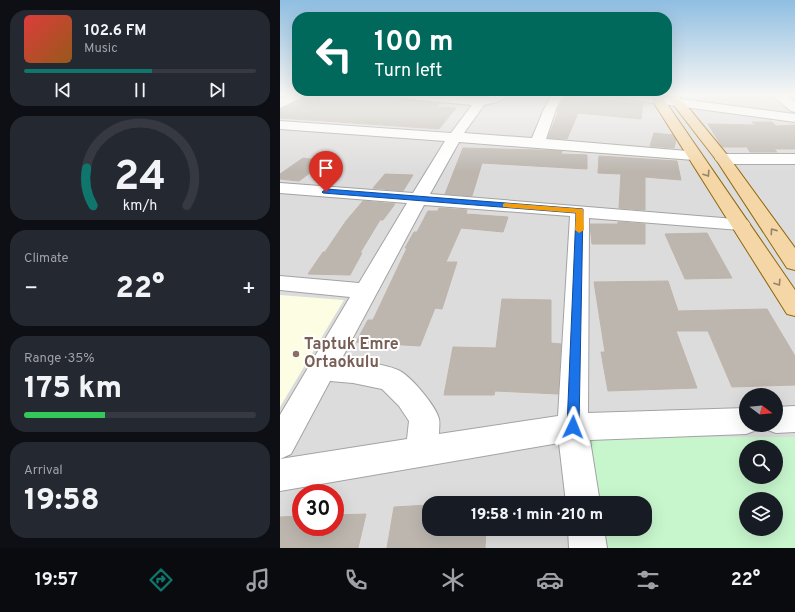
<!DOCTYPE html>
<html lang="en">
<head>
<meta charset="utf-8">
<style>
	:root { --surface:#171b24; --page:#242831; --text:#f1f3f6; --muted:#9ea1a6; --line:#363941; --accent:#0f766e }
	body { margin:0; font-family:Overpass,sans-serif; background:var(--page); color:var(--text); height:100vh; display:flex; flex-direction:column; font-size:15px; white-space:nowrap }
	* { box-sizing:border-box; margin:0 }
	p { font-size:13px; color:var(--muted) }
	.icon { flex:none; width:22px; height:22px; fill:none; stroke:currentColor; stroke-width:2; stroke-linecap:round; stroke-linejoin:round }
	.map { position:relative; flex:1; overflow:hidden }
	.drawer { display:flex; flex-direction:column; gap:10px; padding:10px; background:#0d0f14; width:280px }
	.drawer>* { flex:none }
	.top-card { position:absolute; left:12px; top:12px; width:380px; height:84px; border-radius:16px; box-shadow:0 4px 16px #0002; background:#00695c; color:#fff; overflow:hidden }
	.needle { width:26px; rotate:106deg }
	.tools { position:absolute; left:459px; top:388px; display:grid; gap:8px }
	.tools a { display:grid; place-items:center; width:44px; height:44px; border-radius:50%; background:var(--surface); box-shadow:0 4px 16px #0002; font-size:20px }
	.speed { position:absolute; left:12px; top:484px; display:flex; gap:8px; font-size:20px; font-weight:700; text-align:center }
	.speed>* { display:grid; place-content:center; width:52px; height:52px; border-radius:50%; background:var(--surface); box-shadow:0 4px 16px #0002; line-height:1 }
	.speed .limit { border:6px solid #d22; background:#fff; color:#111 }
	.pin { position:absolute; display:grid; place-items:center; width:34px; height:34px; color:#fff; margin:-41px -17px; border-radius:50% 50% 50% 0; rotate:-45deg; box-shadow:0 0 4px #0007 }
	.pin .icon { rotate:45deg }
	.me { position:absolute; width:44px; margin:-22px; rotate:2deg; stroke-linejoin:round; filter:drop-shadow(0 0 3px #0008) }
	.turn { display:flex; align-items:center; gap:14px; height:84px; padding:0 16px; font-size:18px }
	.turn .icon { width:52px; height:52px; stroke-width:2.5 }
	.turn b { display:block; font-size:28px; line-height:34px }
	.big { font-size:30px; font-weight:800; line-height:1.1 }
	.drawer .card { flex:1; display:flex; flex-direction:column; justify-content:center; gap:6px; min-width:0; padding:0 14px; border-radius:16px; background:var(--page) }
	.drawer .dial { align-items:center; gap:0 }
	.dial svg { height:104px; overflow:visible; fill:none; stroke:var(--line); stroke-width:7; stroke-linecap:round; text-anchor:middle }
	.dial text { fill:var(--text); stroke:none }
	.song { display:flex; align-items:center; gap:12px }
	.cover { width:48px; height:48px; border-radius:6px; background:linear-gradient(135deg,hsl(0 70% 55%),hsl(30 70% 35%)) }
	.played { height:4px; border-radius:2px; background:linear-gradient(90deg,var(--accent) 55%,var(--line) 55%) }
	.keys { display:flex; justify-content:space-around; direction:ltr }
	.heat { display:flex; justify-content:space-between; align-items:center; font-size:22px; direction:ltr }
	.charge { height:6px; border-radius:3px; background:linear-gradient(90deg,#34c759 35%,var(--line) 0) }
	.trip { position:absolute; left:142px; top:496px; width:230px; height:40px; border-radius:16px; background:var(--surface); box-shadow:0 4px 16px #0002; font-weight:800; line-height:40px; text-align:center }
	.dock { display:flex; height:64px; justify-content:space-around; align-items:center; background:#090b0e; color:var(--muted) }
	.dock .icon { width:28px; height:28px }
	.dock .current { color:var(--accent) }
	.dock b { font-size:18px; color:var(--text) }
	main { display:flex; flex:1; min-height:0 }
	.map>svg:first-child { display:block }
</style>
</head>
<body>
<main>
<section class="drawer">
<div class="card">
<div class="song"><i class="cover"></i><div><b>102.6 FM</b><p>Music</p></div></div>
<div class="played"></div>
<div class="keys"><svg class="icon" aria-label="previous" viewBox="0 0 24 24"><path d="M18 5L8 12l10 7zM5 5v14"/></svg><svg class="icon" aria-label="pause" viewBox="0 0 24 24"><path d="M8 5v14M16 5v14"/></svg><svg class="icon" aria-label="next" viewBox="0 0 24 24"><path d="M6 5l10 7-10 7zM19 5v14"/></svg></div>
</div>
<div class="card dial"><svg viewBox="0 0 100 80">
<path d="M14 69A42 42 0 1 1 86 69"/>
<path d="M14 69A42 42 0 0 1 9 40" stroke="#0f766e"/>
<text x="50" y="56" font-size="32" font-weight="700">24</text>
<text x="50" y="72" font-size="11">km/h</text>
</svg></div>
<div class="card"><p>Climate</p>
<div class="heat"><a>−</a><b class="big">22°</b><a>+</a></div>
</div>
<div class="card"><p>Range · 35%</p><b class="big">175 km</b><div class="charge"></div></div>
<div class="card"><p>Arrival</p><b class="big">19:58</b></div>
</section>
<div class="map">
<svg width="515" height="548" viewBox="0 0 515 548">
	<rect width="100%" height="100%" fill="#efede6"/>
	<path fill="#dddcdc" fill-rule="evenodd" d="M0 95H515V548H0ZM466 395H496V425H466ZM466 447H496V477H466ZM21 493H55V527H21ZM466 499H496V529H466ZM149 503H365V529H149Z"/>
	<path fill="#fcfde2" d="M0 295 64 300 0 407Z"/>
	<path fill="#c7f6cd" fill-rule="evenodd" d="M310 437H515V548H323L321 529H365V503H318ZM466 447H496V477H466ZM466 499H496V529H466Z"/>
	<path fill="#bcb6af" stroke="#c0b4aa" d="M24 95H93L161 103 156 107 176 108 159 129 0 118V109L22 99Z
		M287 95 363 104 361 119 298 113 287 139 268 138 278 112 277 111V110Z
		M472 122H492L496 126 515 125V149H494L497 152H470L467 147H442L428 124 475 125Z
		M374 133 393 135 396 140 394 148 370 146Z
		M183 148 260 150 282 151 281 154 307 155V169L202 163 192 196 165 194Z
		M319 156 397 161 401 180 365 177V210L339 208 341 174 318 173Z
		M23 158 46 161 19 181 0 179V174Z
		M105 174 133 175 123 191 93 188Z
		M83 201 115 204 103 220H100L80 253H82L70 275 28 274 43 252H45L66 221Z
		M159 208 187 210 186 214 228 217 223 232 181 228 166 262H177L162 309 155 308 140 346 76 342 88 320H93L127 248H125L134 232H137L148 211H158Z
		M338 222 365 224V244H312L310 224H338Z
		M427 233 452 278 405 279 385 234Z
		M388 281 398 311 487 309 515 356V385L452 387 428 331H396L417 388 328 391 321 352H325L314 282Z
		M222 299 271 300V343L281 344 278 394 215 391 214 395H164L173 347 216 348Z
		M149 505V529H206L205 548H107L114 507Z
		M86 514 78 548H0V517L21 516V527H55V515Z"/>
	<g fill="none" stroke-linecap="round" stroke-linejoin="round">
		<defs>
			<path id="minor" d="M8 95H23L21 98 0 108V99Z
				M124 95H164L200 98 212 95H227C222 102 212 103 204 105L184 133 252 138 264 109 272 95H284L276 109 266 139 419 152 422 155 419 158 414 160 179 142 150 194 467 220 470 224 467 228 460 230 309 218 308 413 466 408V425H479L477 430 466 434 310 440 320 503H286L279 443 0 491V459L127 439 129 421 119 406 102 389 73 383 50 381 11 454 0 459V415L70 297 0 290V276L79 283 127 203 0 193V183L133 193 165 141 0 129V121L171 133 192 105 130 99 126 98ZM144 205 290 216 278 416 159 434C159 429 160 423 159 419 156 406 130 375 118 370 101 363 79 361 61 360Z
				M339 95H370L515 114V122L345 99 341 98Z
				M491 95H505L515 102V112L511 111Z
				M443 154H515V164H443L438 162 435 159 438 156Z
				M515 406V432L496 433 485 429 483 425H496V407Z
				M288 529H324L327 548H289Z"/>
			<path id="major" d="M369 95H381L515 290V316L507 314Z
				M386 95H398L448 156 515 248V270L507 268 437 161Z"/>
		</defs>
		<use href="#minor" stroke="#a3a3a3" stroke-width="2"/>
		<use href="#major" stroke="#90690b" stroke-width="2"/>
		<use href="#minor" fill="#fff" fill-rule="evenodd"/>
		<use href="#major" fill="#f5d6a6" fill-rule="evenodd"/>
	</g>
	<defs><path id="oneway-chevron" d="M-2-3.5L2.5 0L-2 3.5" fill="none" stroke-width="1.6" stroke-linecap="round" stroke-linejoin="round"/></defs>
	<g stroke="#958469">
		<use href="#oneway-chevron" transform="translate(427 174) rotate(57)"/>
		<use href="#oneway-chevron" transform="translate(493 231) rotate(-125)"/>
		<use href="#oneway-chevron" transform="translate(498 283) rotate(57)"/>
	</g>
	<linearGradient id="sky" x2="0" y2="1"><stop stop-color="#8fbee2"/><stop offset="0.55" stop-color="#f8f7f4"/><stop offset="1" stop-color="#f8f7f4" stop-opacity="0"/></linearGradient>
	<rect width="515" height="172" fill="url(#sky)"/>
	<path fill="#1a73e8" stroke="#114b97" d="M46 189 303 209 299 427 298 431 293 433 289 431 287 427 296 213 43 193 42 192Z"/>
	<path fill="#f59e0b" d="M225 203 303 209 304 230 299 233 295 230 296 213 223 207V204Z"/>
	<circle fill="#8d6e63" stroke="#fff" stroke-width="1.5" cx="16" cy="354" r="4"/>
	<g text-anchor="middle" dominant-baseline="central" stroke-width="4" stroke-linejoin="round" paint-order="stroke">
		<g font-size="16" font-weight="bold" fill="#785e54" stroke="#fff" text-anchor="start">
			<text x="24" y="345">Taptuk Emre<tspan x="24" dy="18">Ortaokulu</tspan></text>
		</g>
	</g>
</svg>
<div class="tools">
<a><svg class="needle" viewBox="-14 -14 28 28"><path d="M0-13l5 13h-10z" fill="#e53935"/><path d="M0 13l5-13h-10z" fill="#9ea1a6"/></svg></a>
<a><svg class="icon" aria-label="search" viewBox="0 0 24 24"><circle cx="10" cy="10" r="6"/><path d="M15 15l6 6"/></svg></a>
<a><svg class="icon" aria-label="layers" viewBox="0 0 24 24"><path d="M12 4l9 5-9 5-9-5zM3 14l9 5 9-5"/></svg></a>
</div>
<div class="speed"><div class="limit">30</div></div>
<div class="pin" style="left:46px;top:192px;background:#d93025"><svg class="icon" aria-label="arrive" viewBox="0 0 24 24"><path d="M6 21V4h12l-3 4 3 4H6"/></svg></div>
<svg class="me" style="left:293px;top:427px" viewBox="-20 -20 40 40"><path d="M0-17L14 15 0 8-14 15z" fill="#1a73e8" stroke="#fff" stroke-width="4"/></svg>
<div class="trip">19:58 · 1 min · 210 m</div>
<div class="top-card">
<div class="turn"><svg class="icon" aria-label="left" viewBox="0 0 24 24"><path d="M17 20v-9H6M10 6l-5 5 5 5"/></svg><div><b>100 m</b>Turn left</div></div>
</div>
</div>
</main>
<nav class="dock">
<b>19:57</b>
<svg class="icon current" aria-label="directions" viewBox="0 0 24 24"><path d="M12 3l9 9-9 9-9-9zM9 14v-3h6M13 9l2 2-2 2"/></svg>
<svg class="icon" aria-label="music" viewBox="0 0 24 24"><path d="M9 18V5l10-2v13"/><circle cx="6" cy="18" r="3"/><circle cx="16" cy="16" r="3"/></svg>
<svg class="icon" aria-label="phone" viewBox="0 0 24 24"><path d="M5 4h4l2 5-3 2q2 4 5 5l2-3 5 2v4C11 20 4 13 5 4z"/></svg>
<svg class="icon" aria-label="climate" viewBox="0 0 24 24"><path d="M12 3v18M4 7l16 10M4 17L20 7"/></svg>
<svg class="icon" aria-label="car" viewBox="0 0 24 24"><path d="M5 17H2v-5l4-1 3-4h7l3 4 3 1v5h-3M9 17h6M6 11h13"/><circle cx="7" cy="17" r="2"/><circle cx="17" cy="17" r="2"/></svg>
<svg class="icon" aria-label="filters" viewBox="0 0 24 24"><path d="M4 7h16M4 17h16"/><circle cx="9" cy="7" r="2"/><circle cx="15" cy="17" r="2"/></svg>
<b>22°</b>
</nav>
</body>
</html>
